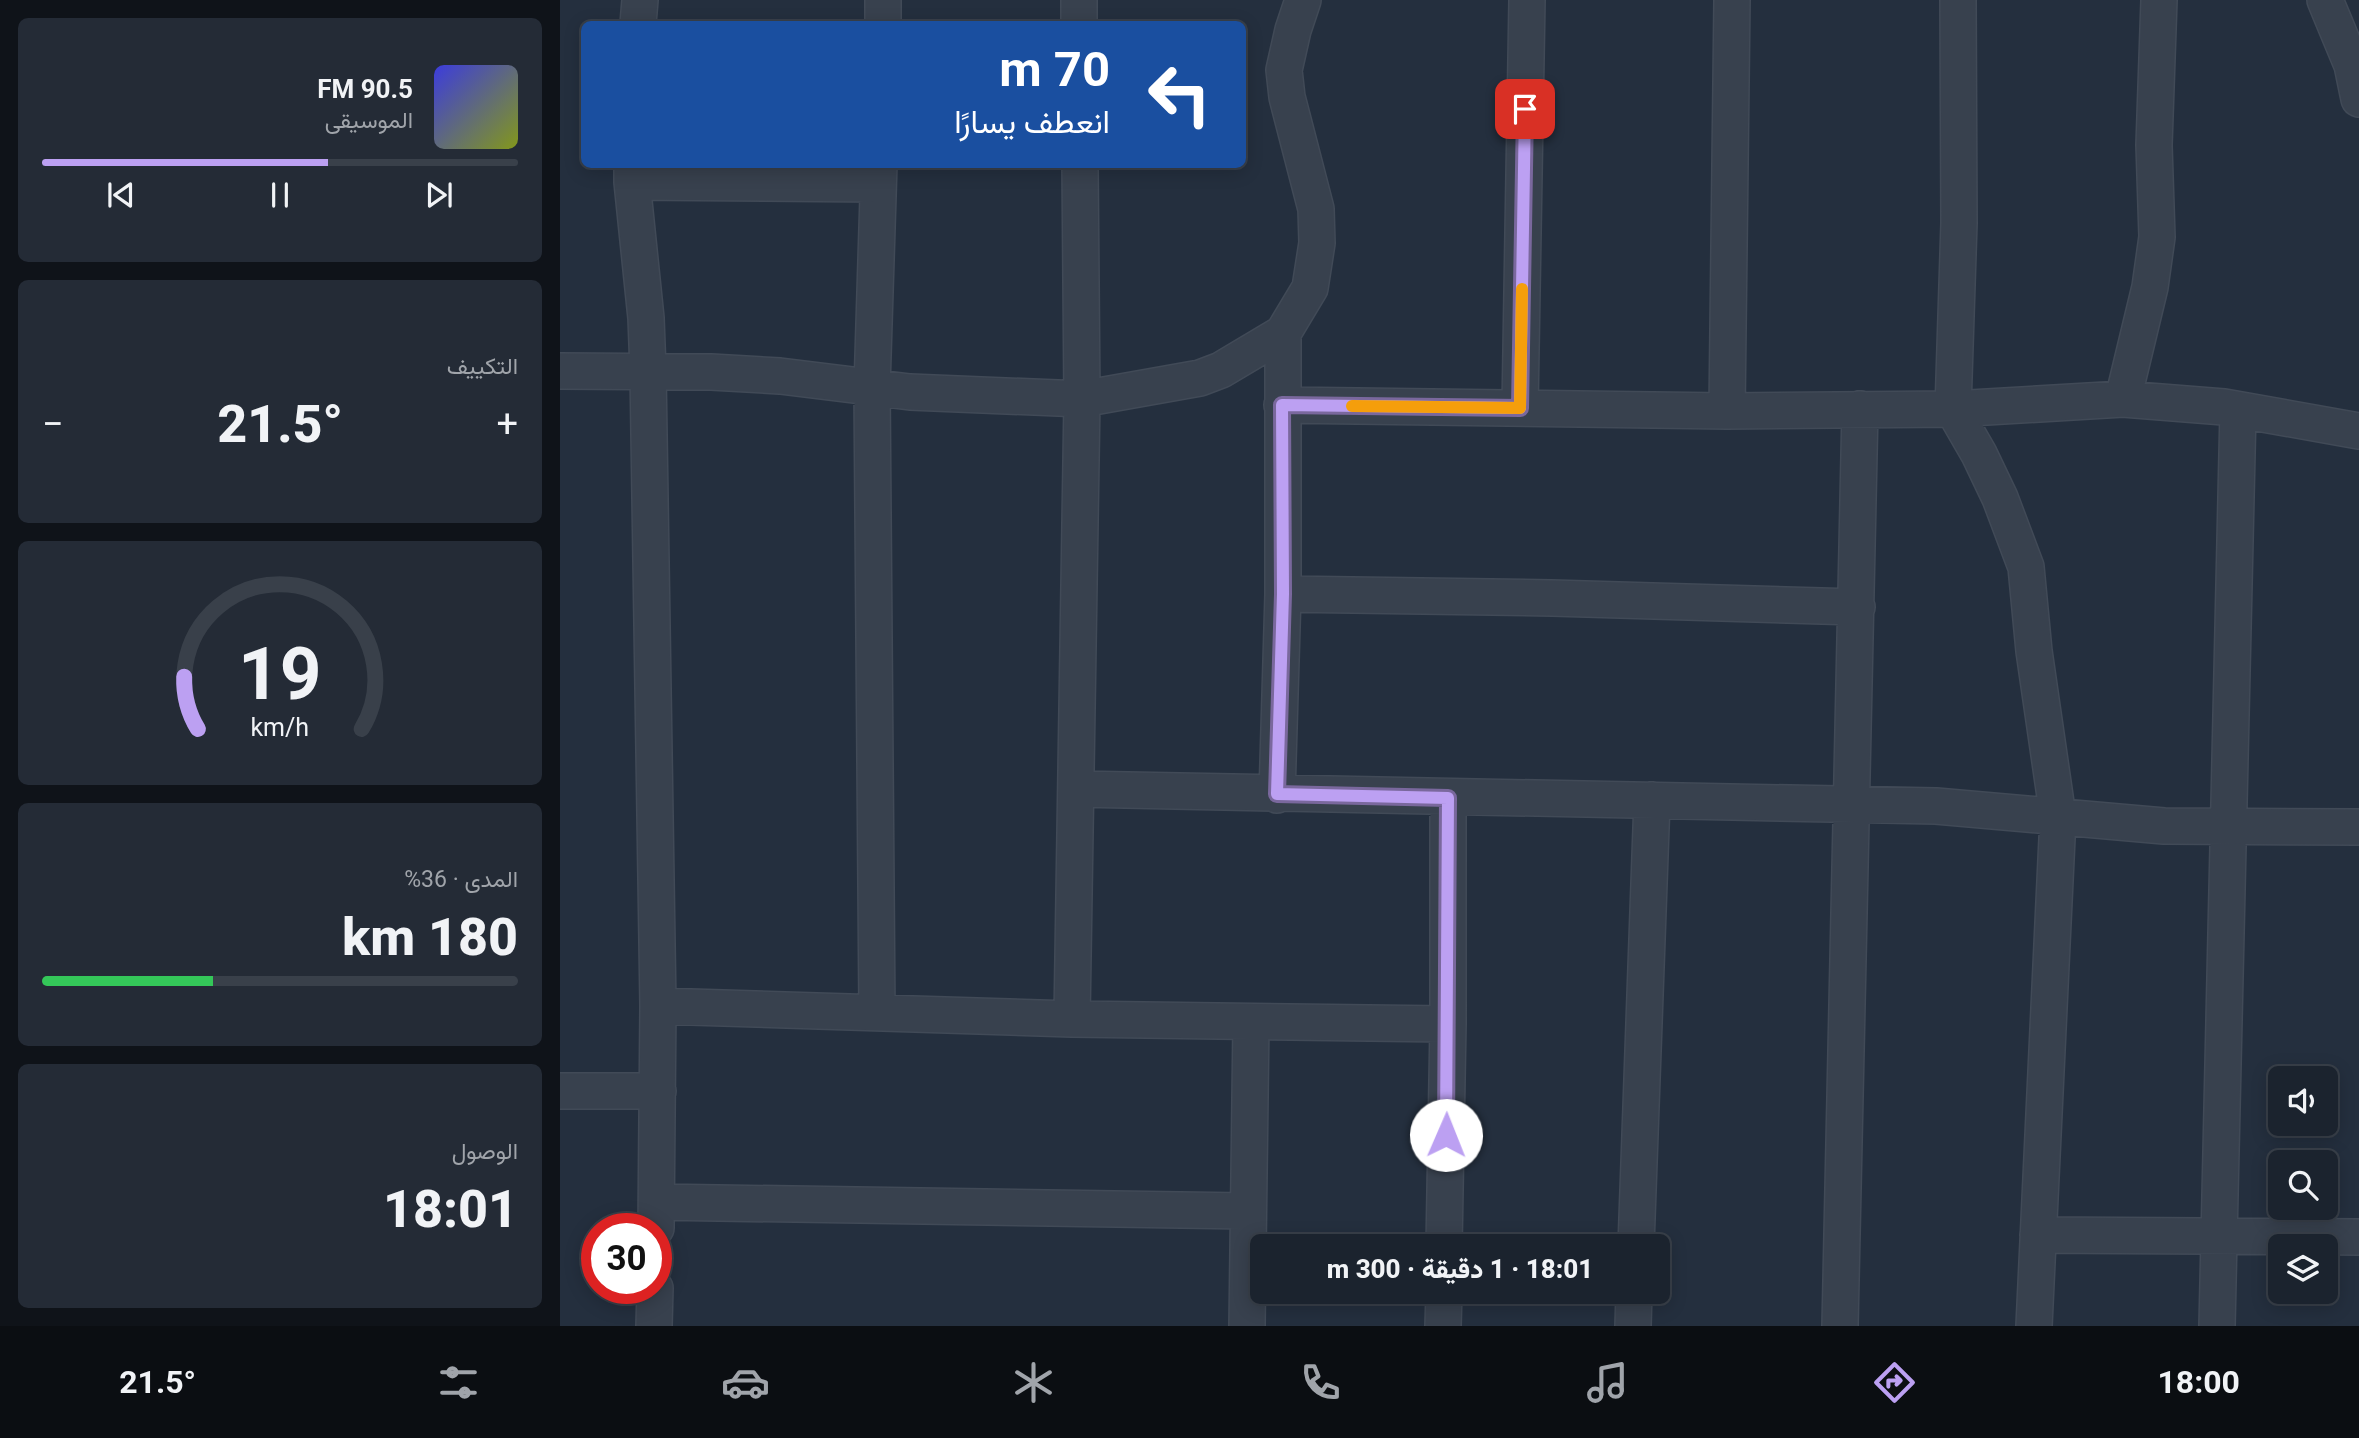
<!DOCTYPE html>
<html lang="ar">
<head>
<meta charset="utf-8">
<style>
	:root { --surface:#1b232e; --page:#242b36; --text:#f1f3f6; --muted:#a0a4aa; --line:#39404a; --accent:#bca0f2 }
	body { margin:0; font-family:Roboto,Vazirmatn,sans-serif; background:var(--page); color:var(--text); direction:rtl; height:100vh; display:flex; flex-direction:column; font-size:26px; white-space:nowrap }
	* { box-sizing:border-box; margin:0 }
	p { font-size:23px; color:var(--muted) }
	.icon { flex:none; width:38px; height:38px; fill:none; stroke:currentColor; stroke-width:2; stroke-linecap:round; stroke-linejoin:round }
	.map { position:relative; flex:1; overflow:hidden; direction:ltr }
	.sheet { display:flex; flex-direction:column; gap:18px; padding:18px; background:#0f1319; width:560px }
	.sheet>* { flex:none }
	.guide { position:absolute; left:21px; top:21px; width:665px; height:147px; border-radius:10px; box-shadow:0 4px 18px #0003,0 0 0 2px var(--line); direction:rtl; background:#1a4fa0; color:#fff; overflow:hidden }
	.buttons { position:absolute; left:1708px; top:1066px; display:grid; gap:14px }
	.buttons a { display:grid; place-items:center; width:70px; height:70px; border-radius:10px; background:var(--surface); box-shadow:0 4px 18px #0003,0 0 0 2px var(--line); font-size:35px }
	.speed { position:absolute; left:21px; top:1213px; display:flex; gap:14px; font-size:35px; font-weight:700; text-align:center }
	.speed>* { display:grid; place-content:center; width:91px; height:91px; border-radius:50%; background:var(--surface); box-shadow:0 4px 18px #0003,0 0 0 2px var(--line); line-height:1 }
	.speed .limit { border:10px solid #d22; background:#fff; color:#111 }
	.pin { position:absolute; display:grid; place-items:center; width:60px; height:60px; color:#fff; margin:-30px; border-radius:14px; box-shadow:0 4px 10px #0006 }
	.me { position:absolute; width:77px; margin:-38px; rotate:1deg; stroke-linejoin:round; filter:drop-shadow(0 0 5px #0008) }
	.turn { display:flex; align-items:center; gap:24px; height:147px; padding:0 21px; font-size:32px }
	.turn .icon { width:91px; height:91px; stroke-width:2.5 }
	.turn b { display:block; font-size:49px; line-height:60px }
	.big { font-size:52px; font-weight:800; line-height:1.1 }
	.sheet .widget { flex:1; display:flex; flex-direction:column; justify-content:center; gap:10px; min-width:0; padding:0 24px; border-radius:10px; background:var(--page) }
	.sheet .dial { align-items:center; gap:0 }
	.dial svg { height:182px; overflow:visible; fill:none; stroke:var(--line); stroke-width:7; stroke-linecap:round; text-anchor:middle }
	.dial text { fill:var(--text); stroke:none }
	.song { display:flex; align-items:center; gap:21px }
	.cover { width:84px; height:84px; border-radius:10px; background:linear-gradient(135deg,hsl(240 70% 55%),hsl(70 70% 35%)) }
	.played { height:7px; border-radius:4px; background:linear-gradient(90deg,var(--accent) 60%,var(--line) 60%) }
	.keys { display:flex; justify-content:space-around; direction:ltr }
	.heat { display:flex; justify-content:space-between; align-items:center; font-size:38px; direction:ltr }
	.charge { height:10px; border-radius:5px; background:linear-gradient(90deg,#34c759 36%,var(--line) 0) }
	.trip { position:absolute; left:690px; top:1234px; width:420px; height:70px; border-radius:10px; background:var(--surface); box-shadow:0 4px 18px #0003,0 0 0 2px var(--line); font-weight:800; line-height:70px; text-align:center; direction:rtl }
	.menu { display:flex; height:112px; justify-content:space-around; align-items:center; background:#0b0e12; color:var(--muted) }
	.menu .icon { width:49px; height:49px }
	.menu .selected { color:var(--accent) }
	.menu b { font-size:32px; color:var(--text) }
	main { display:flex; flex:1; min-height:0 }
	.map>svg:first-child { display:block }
</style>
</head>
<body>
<main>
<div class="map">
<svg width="1799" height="1326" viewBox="0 0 1799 1326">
	<rect width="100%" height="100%" fill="#242f3e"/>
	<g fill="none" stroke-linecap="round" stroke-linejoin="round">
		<defs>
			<path id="minor" d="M519 0V24
				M1398 0 1399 223 1393 409 1419 454 1440 498 1466 567 1474 651 1498 817 1474 1326
				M1765 0 1792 65 1799 99
				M78 24 80 0
				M323 24V0
				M72 164V182L86 318 88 371 98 1006 96 1228
				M72 182 318 184
				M0 371 151 372 220 376 350 392 522 399 640 378 661 370 723 333 750 288 757 243 756 209 727 97 724 70 733 30 743 0
				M1563 399 1590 287 1597 237 1594 145 1599 0
				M722 405 1167 411 1393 409 1563 399 1664 407 1799 431
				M960 408 967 0
				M1167 411 1172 0
				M723 594 992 598 1297 607
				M516 789 1376 806 1604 826 1799 827
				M717 795 723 594V333
				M98 1006 512 1019 888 1024
				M317 1011 312 388 319 164
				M512 1019 522 399 520 164
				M0 1091H98
				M97 1202 687 1211
				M1478 1235 1799 1237
				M884 1246 888 1024V798
				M1076 1246 1092 800
				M94 1326 95 1288
				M687 1326 691 1022
				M883 1326 884 1292
				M1073 1326 1074 1292
				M1280 1326 1300 409
				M1657 1326 1678 410"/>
		</defs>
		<use href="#minor" stroke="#414a57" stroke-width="38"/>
		<use href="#minor" stroke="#38414e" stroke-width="35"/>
	</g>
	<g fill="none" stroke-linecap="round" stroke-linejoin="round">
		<defs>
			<path id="route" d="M886 1135 888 798 717 794 723 594 722 405 960 408 965 109"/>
		</defs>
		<use href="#route" stroke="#7a689d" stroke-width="18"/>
		<use href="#route" stroke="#bca0f2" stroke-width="12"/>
		<path stroke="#f59e0b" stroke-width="12" d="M792 406 960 408 962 289"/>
	</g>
</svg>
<div class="buttons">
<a><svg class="icon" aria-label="sound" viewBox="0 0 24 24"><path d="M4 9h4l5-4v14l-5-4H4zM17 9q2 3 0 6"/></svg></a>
<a><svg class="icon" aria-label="search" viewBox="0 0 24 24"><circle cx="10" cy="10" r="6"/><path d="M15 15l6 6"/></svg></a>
<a><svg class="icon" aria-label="layers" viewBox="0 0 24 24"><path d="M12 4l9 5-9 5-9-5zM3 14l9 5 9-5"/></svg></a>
</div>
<div class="speed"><div class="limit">30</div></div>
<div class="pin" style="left:965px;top:109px;background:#d93025"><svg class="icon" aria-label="arrive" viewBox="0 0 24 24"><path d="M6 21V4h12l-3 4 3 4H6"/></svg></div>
<svg class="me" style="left:886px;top:1135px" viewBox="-20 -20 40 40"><circle r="19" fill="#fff"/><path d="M0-13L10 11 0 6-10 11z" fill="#bca0f2"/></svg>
<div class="trip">18:01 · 1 دقيقة · 300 m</div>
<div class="guide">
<div class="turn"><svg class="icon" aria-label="left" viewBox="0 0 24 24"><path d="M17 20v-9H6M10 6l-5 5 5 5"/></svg><div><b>70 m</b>انعطف يسارًا</div></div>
</div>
</div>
<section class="sheet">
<div class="widget">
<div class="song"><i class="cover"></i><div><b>90.5 FM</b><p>الموسيقى</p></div></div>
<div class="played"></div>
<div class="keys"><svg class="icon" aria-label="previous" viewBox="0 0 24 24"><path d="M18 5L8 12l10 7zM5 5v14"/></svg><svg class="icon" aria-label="pause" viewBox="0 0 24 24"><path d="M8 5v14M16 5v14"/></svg><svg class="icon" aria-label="next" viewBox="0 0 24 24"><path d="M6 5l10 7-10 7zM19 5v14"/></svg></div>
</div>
<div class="widget"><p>التكييف</p>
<div class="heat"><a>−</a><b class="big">21.5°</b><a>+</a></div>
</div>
<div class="widget dial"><svg viewBox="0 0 100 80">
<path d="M14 69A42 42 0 1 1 86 69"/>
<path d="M14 69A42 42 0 0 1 8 46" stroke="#bca0f2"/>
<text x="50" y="56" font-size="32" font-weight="700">19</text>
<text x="50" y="72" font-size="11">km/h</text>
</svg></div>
<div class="widget"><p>المدى · 36%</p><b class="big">180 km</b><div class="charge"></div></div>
<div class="widget"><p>الوصول</p><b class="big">18:01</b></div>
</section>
</main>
<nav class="menu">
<b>18:00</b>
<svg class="icon selected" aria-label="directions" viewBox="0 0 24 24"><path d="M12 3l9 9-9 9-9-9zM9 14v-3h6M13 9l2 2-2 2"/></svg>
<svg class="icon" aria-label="music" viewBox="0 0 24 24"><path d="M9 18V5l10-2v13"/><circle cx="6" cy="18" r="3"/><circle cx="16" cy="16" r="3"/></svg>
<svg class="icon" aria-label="phone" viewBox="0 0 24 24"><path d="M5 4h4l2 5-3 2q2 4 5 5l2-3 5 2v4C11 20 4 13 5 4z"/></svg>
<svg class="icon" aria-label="climate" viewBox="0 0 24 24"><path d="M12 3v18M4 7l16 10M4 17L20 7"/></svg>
<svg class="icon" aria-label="car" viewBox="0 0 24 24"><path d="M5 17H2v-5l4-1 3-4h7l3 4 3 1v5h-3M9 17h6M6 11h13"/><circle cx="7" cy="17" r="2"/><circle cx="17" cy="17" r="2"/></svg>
<svg class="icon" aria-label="filters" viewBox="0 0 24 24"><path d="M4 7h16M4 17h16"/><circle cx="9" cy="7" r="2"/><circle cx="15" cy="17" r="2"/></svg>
<b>21.5°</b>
</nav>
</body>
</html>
